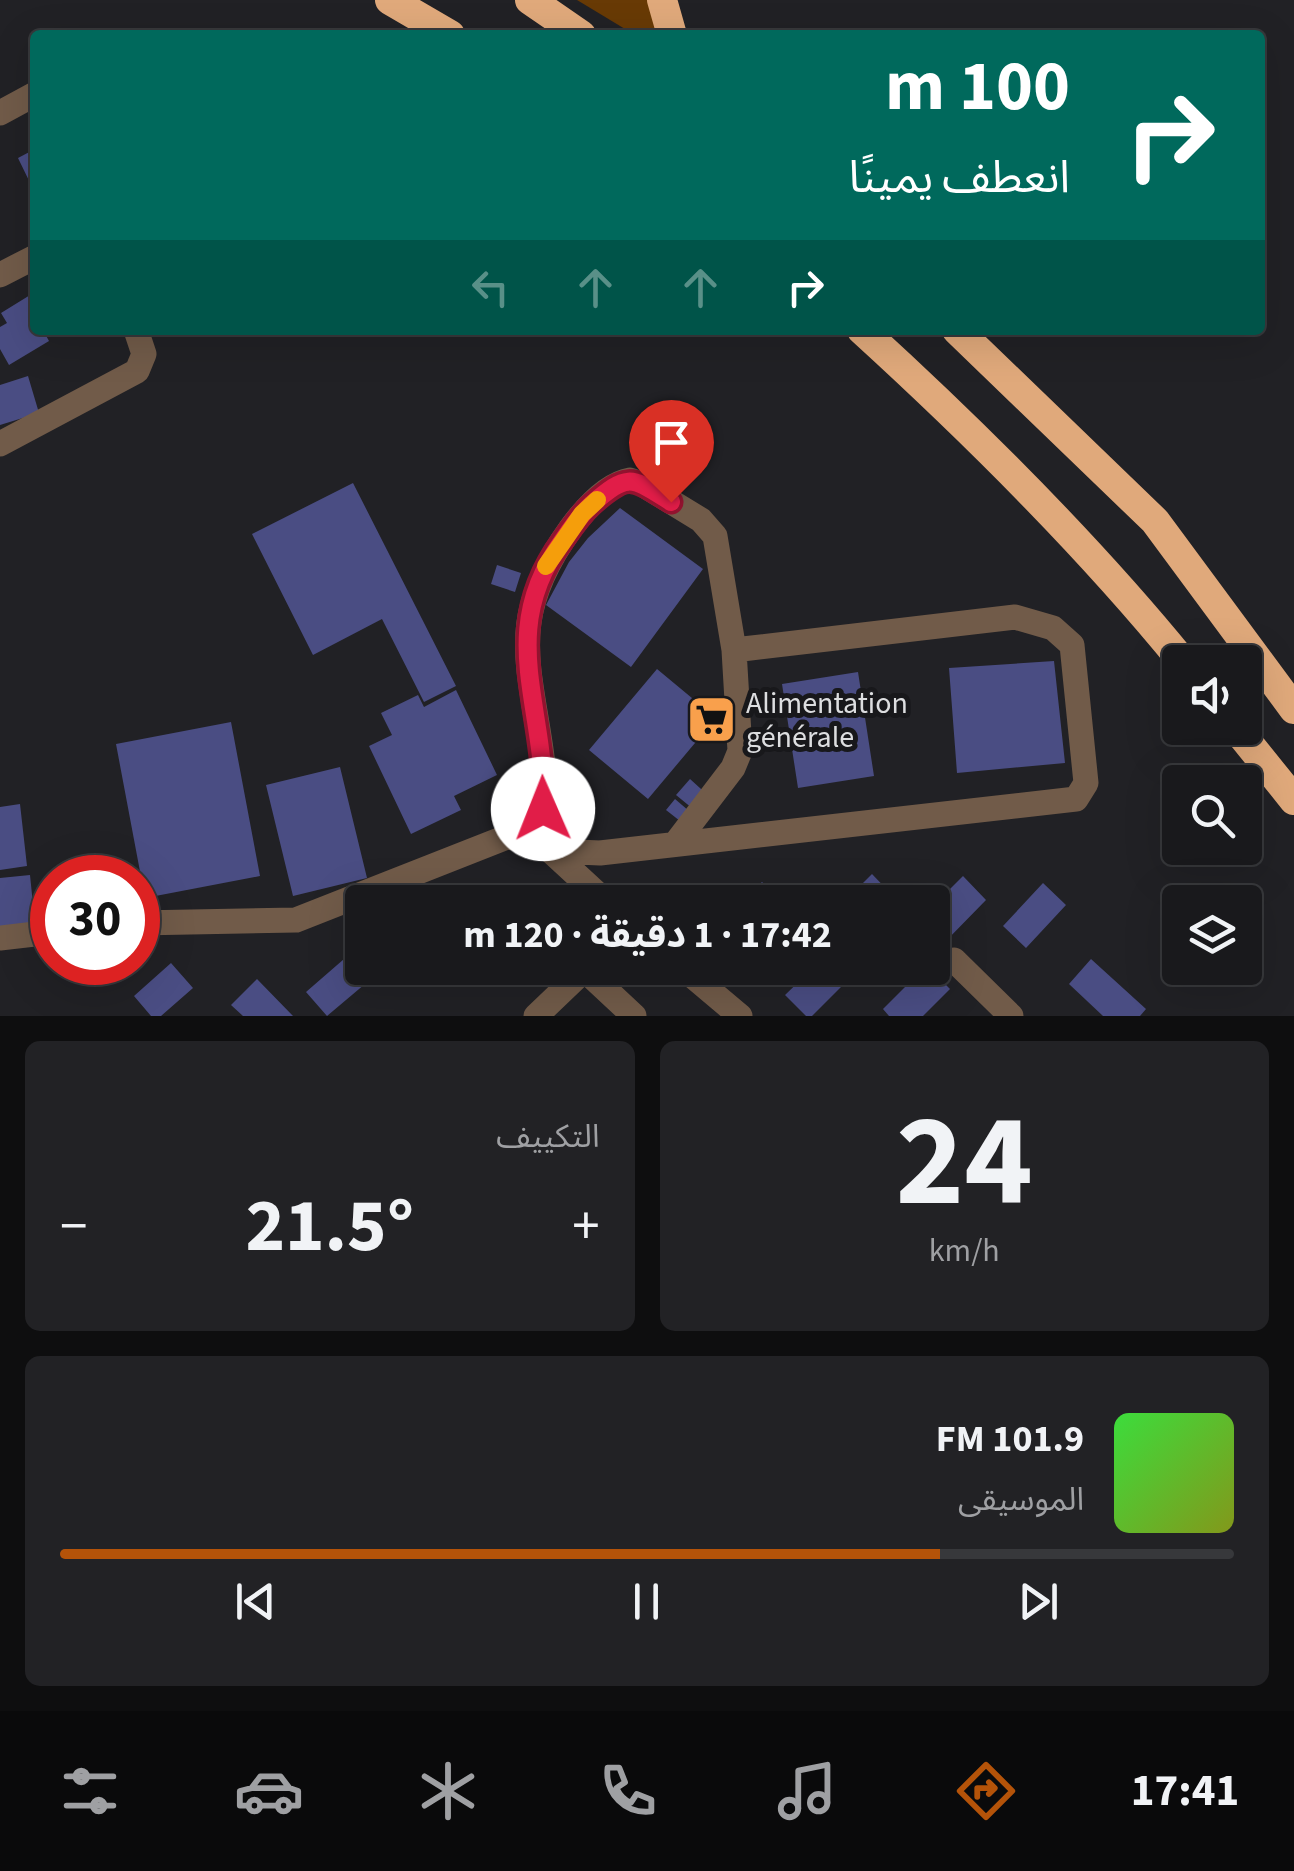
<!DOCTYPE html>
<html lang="ar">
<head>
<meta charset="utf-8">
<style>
	:root { --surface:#19191c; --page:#222225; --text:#f1f3f6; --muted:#9fa0a3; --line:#37383b; --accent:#b45309 }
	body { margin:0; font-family:"Source Sans 3","Noto Sans Arabic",sans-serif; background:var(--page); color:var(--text); direction:rtl; height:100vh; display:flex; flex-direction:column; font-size:38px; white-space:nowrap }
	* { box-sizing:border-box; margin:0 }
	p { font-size:32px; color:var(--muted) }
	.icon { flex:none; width:55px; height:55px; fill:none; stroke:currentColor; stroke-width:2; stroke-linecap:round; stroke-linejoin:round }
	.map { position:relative; height:1016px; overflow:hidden; direction:ltr }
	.drawer { display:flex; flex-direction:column; gap:25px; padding:25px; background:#0e0e0f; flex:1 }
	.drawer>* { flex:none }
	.top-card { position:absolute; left:30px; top:30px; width:1235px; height:305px; border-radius:10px; box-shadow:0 10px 40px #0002,0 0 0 2px var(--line); direction:rtl; background:#00695c; color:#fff; overflow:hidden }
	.buttons { position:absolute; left:1162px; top:645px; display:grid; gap:20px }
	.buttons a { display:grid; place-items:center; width:100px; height:100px; border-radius:10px; background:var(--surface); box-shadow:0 10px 40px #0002,0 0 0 2px var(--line); font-size:50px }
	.speed { position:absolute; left:30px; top:855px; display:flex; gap:20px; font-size:50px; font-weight:700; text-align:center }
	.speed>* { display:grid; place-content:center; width:130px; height:130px; border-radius:50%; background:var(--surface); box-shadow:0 10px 40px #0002,0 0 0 2px var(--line); line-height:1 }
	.speed .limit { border:15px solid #d22; background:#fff; color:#111 }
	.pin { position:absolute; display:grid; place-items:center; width:85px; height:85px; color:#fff; margin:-102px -42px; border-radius:50% 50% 50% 0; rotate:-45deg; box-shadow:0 0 10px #0007 }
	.pin .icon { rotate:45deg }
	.me { position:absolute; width:110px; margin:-55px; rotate:359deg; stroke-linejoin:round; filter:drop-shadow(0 0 8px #0008) }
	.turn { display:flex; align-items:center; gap:35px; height:210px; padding:0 30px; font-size:45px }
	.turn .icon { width:130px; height:130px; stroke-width:2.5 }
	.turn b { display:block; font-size:70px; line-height:85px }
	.lanes { display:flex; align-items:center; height:95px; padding:0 30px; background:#0003; justify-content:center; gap:50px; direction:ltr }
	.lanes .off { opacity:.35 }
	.big { font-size:75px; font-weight:700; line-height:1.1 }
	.drawer .card { flex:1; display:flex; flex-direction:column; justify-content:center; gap:15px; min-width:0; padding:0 35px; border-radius:15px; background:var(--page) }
	.drawer .dial { align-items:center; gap:0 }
	.dial b { font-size:130px; line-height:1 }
	.song { display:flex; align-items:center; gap:30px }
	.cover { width:120px; height:120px; border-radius:15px; background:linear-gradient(135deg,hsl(120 70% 55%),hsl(70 70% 35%)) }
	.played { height:10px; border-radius:5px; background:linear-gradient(90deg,var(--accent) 75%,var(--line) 75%) }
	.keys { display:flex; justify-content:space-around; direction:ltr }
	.heat { display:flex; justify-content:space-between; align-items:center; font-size:55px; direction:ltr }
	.drawer .tiles { flex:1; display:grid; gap:25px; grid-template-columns:1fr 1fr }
	.card:last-child { grid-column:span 2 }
	.trip { position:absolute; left:345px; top:885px; width:605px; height:100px; border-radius:10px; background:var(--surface); box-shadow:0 10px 40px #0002,0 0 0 2px var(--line); font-weight:700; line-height:100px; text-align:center; direction:rtl }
	.tab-bar { display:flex; height:160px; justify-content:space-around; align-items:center; background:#0a0a0b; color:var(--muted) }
	.tab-bar .icon { width:70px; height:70px }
	.tab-bar .selected { color:var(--accent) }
	.tab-bar b { font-size:45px; color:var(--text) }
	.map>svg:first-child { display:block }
</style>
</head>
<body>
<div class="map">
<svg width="1294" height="1016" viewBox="0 0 1294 1016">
	<rect width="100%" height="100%" fill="#212125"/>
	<path fill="#683a05" d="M577 0H653L660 35H635Z"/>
	<path fill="#4a4d83" d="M35 149V193L18 158Z
		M35 292V330H43L49 341 9 365 0 349V327L7 323 1 313Z
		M28 376 39 413 0 425V385Z
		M353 483 456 686 424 702 382 619 313 655 252 534Z
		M620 508 703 569 631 667 546 605 569 562 588 538Z
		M497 565 521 573 515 592 491 584Z
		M1054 661 1065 763 957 773 949 668Z
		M657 669 716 718 648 799 589 750Z
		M858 672 874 776 798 788 782 684Z
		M456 690 497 775 454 796 461 810 411 834 369 746 392 735 381 713 418 695 424 707Z
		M231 722 260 876 145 898 116 744Z
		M340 767 367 878 293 896 266 785Z
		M690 779 711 798 698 813 676 795Z
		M675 799 689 811 680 821 666 810Z
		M20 804 27 866 0 870V807Z
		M872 874 895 898 891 902H844Z
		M30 875 36 934 0 938V878Z
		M963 876 986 900 943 944 932 934V907Z
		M762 882 782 902H742Z
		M1043 883 1066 905 1026 948 1003 926Z
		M344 959 365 984 327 1016 306 992Z
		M1091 959 1146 1009 1140 1016H1103L1069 984Z
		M171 963 193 988 161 1016H151L134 996Z
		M499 968H536L515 986Z
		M813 968H845L853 975 812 1016H806L785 995Z
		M924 968H929L950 989 923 1016H889L883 1009Z
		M257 979 293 1016H243L231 1005Z"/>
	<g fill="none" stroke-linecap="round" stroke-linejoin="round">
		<path stroke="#715b49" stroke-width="25" d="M0 113 35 94
			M0 275 35 257
			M0 444 137 371 144 354 136 330
			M630 480 642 484 701 520 715 536 734 650 1015 617 1053 628 1072 645 1086 783 1076 799 600 853 578 852 541 842C542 819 546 794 544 772 532 667 503 623 571 528 585 509 607 484 630 480Z
			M675 844 733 768 740 751 734 650
			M138 923 296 920 507 837 541 842 606 902
			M0 938 52 932
			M954 960 1011 1016
			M683 968 740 1016
			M536 1016 581 973 587 972 634 1016"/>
		<path stroke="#e0a97b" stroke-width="30" d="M390 0 450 35
			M530 0 581 35
			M662 0 672 35
			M862 330C976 434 1086 543 1183 662
			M957 330 1155 521 1294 709
			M1236 728 1294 800"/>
	</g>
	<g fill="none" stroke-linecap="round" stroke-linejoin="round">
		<defs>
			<path id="route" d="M543 809C548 708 494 634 563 540 572 527 580 515 592 504 629 472 631 477 671 502"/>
		</defs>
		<use href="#route" stroke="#92132f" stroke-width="25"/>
		<use href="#route" stroke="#e11d48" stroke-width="18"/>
		<path stroke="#f59e0b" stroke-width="18" d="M546 566 582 514 597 500"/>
	</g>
	<defs>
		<symbol id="supermarket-square" viewBox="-11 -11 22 22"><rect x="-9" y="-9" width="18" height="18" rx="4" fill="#f9a04c" stroke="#18181b"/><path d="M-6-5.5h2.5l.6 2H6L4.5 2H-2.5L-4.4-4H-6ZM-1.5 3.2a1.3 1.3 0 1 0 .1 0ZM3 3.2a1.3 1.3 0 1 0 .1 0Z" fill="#111"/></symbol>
	</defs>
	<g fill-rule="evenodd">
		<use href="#supermarket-square" x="684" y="692" width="55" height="55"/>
	</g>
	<g text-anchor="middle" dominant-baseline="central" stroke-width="10" stroke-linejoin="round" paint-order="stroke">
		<g font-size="30" fill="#dddee0" stroke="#18181b" text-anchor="start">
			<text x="746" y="703">Alimentation<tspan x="746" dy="34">générale</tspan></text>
		</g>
	</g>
</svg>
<div class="buttons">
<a><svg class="icon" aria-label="sound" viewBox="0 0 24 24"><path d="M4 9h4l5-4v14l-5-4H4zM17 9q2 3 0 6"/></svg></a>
<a><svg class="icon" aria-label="search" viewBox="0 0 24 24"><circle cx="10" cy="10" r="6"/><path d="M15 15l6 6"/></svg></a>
<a><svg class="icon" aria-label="layers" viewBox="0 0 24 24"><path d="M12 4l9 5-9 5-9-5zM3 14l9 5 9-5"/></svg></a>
</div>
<div class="speed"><div class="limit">30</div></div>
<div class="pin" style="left:671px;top:502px;background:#d93025"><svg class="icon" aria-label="arrive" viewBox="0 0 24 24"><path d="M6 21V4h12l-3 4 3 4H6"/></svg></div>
<svg class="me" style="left:543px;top:809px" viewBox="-20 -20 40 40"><circle r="19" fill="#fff"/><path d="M0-13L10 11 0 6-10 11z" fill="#e11d48"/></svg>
<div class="trip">17:42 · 1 دقيقة · 120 m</div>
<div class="top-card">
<div class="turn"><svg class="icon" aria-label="right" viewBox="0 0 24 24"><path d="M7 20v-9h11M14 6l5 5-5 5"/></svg><div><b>100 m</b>انعطف يمينًا</div></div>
<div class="lanes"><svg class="icon off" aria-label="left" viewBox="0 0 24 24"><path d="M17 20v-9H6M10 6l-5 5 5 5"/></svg><svg class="icon off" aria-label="ahead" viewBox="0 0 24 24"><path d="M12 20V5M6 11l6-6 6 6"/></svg><svg class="icon off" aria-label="ahead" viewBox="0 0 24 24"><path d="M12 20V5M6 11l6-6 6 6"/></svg><svg class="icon" aria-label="right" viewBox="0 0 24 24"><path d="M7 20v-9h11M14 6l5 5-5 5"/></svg></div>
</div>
</div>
<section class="drawer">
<div class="tiles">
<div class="card dial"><b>24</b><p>km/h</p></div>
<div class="card"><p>التكييف</p>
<div class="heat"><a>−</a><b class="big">21.5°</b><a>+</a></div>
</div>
<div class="card">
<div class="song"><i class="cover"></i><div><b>101.9 FM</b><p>الموسيقى</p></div></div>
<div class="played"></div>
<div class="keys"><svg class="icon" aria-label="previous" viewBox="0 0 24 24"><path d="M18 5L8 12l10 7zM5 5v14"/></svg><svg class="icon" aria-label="pause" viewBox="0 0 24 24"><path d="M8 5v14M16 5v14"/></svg><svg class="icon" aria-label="next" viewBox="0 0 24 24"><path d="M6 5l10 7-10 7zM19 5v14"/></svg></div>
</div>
</div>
</section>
<nav class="tab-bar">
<b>17:41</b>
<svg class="icon selected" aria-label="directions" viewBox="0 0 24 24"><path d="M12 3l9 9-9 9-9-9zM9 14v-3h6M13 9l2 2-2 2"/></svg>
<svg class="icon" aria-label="music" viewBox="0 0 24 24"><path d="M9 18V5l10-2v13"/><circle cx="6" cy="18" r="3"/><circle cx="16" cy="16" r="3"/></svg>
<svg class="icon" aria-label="phone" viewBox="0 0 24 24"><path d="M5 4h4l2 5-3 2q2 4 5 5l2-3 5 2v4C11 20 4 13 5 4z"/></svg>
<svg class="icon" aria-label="climate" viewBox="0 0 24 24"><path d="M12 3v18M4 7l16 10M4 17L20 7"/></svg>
<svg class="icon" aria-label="car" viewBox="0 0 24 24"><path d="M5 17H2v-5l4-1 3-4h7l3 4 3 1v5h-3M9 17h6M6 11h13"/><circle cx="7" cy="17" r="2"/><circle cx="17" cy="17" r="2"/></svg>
<svg class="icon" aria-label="filters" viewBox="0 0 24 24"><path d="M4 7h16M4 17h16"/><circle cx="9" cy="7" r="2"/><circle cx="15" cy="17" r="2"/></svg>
</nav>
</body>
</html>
